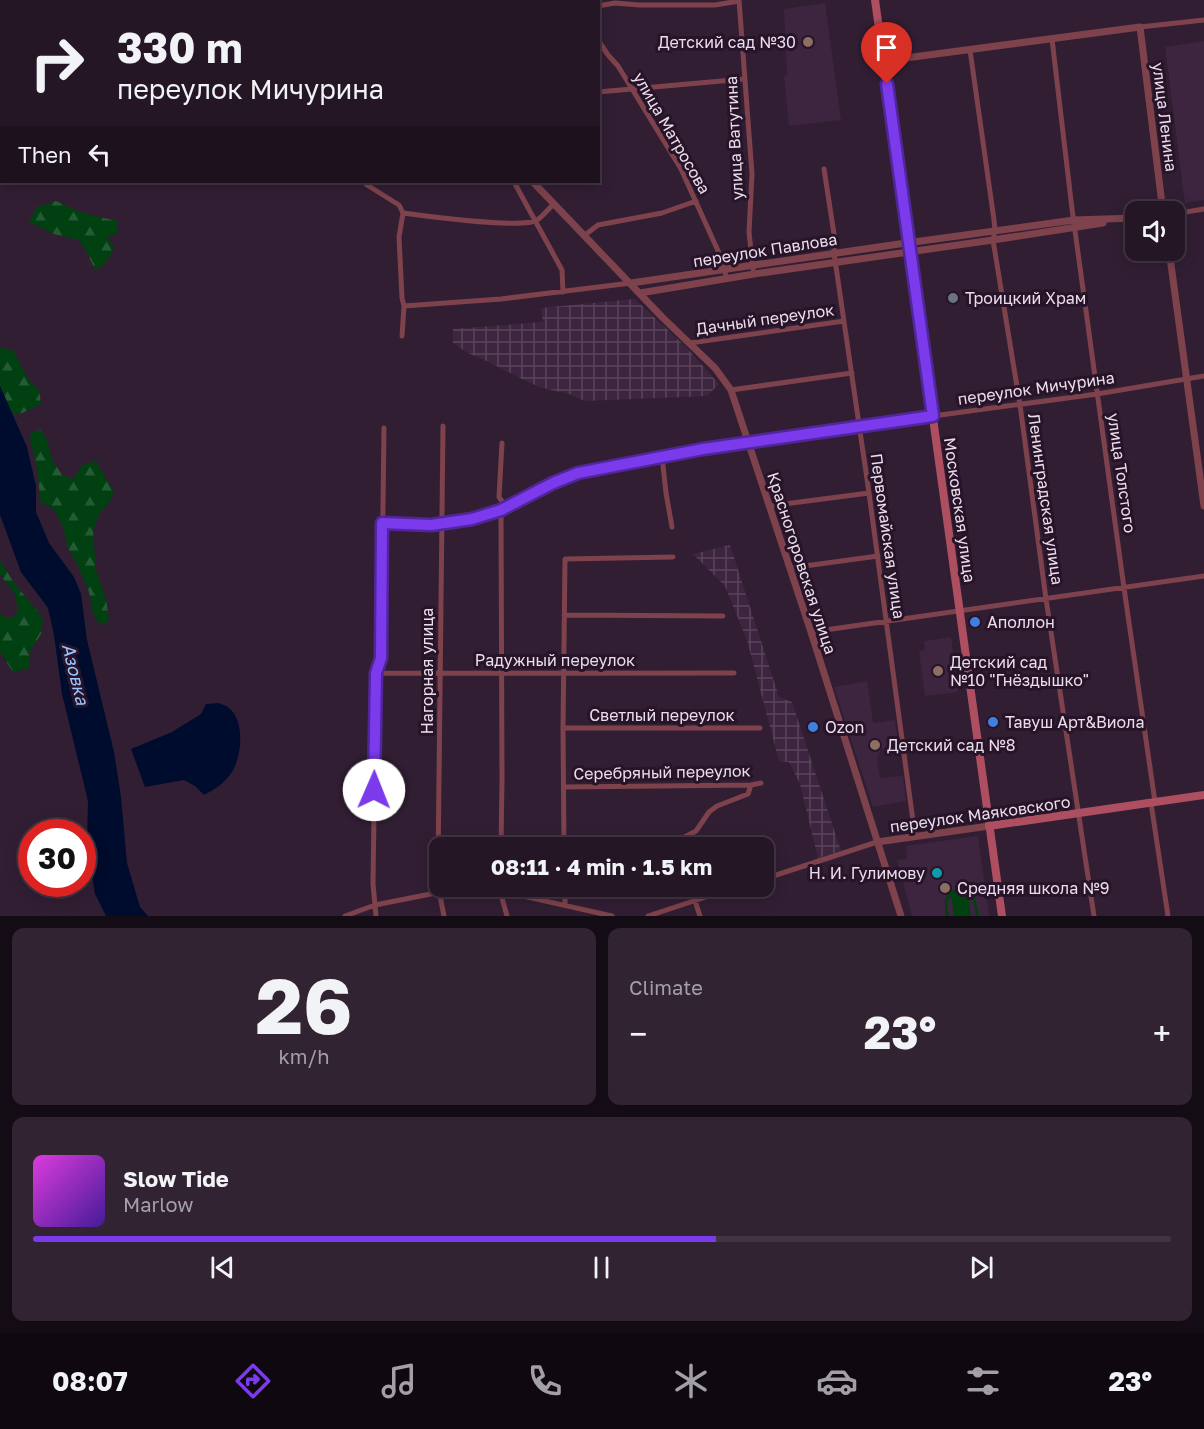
<!DOCTYPE html>
<html lang="en">
<head>
<meta charset="utf-8">
<style>
	:root { --surface:#251626; --page:#312332; --text:#f1f3f6; --muted:#a39fa7; --line:#423543; --accent:#7c3aed }
	body { margin:0; font-family:"Golos Text",sans-serif; background:var(--page); color:var(--text); height:100vh; display:flex; flex-direction:column; font-size:22px; white-space:nowrap }
	* { box-sizing:border-box; margin:0 }
	p { font-size:20px; color:var(--muted) }
	.icon { flex:none; width:33px; height:33px; fill:none; stroke:currentColor; stroke-width:2; stroke-linecap:round; stroke-linejoin:round }
	.map { position:relative; height:916px; overflow:hidden }
	.drawer { display:flex; flex-direction:column; gap:12px; padding:12px; background:#140c15; flex:1 }
	.drawer>* { flex:none }
	.guide { position:absolute; left:0px; top:0px; width:600px; height:183px; box-shadow:0 3px 15px #0003,0 0 0 2px var(--line); background:#251626; color:var(--text); overflow:hidden }
	.tools { position:absolute; left:1125px; top:201px; display:grid; gap:12px }
	.tools a { display:grid; place-items:center; width:60px; height:60px; border-radius:12px; background:var(--surface); box-shadow:0 3px 15px #0003,0 0 0 2px var(--line); font-size:30px }
	.speed { position:absolute; left:18px; top:819px; display:flex; gap:12px; font-size:30px; font-weight:700; text-align:center }
	.speed>* { display:grid; place-content:center; width:78px; height:78px; border-radius:50%; background:var(--surface); box-shadow:0 3px 15px #0003,0 0 0 2px var(--line); line-height:1 }
	.speed .limit { border:9px solid #d22; background:#fff; color:#111 }
	.pin { position:absolute; display:grid; place-items:center; width:51px; height:51px; color:#fff; margin:-62px -26px; border-radius:50% 50% 50% 0; rotate:-45deg; box-shadow:0 0 6px #0007 }
	.pin .icon { rotate:45deg }
	.me { position:absolute; width:66px; margin:-33px; rotate:1deg; stroke-linejoin:round; filter:drop-shadow(0 0 4px #0008) }
	.turn { display:flex; align-items:center; gap:21px; height:126px; padding:0 18px; font-size:27px }
	.turn .icon { width:78px; height:78px; stroke-width:2.5 }
	.turn b { display:block; font-size:42px; line-height:51px }
	.then { display:flex; align-items:center; height:57px; padding:0 18px; background:#0003; gap:12px; font-size:22px }
	.big { font-size:45px; font-weight:700; line-height:1.1 }
	.drawer .tile { flex:1; display:flex; flex-direction:column; justify-content:center; gap:9px; min-width:0; padding:0 21px; border-radius:12px; background:var(--page) }
	.drawer .dial { align-items:center; gap:0 }
	.dial b { font-size:78px; line-height:1 }
	.song { display:flex; align-items:center; gap:18px }
	.cover { width:72px; height:72px; border-radius:9px; background:linear-gradient(135deg,hsl(300 70% 55%),hsl(260 70% 35%)) }
	.played { height:6px; border-radius:3px; background:linear-gradient(90deg,var(--accent) 60%,var(--line) 60%) }
	.keys { display:flex; justify-content:space-around; direction:ltr }
	.heat { display:flex; justify-content:space-between; align-items:center; font-size:33px; direction:ltr }
	.drawer .tiles { flex:1; display:grid; gap:12px; grid-template-columns:1fr 1fr }
	.tile:last-child { grid-column:span 2 }
	.trip { position:absolute; left:429px; top:837px; width:345px; height:60px; border-radius:12px; background:var(--surface); box-shadow:0 3px 15px #0003,0 0 0 2px var(--line); font-weight:700; line-height:60px; text-align:center }
	.tabs { display:flex; height:96px; justify-content:space-around; align-items:center; background:#0f090f; color:var(--muted) }
	.tabs .icon { width:42px; height:42px }
	.tabs .current { color:var(--accent) }
	.tabs b { font-size:27px; color:var(--text) }
	.map>svg:first-child { display:block }
</style>
</head>
<body>
<div class="map">
<svg width="1204" height="916" viewBox="0 0 1204 916">
	<defs>
		<pattern id="industrial-grid" width="8" height="8" patternUnits="userSpaceOnUse" patternTransform="scale(1.5)"><rect width="8" height="8" fill="#3d2540"/><path d="M0 4h8M4 0v8" fill="none" stroke="#59445c"/></pattern>
		<pattern id="forest-firs" width="22" height="20" patternUnits="userSpaceOnUse" patternTransform="scale(1.5)"><rect width="22" height="20" fill="#004011"/><path d="M5 1l3.5 6h-7zM16 11l3.5 6h-7z" fill="#255b34"/></pattern>
	</defs>
	<rect width="100%" height="100%" fill="#311e33"/>
	<path fill="#3d2540" d="M825 3 841 120 789 126 784 76 787 75 784 9Z
		M1204 41V200L1185 203 1165 47Z
		M951 637 958 692 925 696 919 651 925 650 924 641Z
		M867 681 873 722 874 723 895 720 898 743 896 747 881 749 877 759 880 778 903 776 906 801 873 807 834 687Z
		M978 836 989 916H912L897 860 907 859 906 846Z"/>
	<path fill="url(#industrial-grid)" d="M635 299 686 347 719 384 707 396 585 401 569 394 539 387 514 375 491 363 468 353 453 343V329L543 322 541 308Z
		M730 545 779 697 792 702 841 851 818 858 800 784 789 762 779 761 747 640 725 586 693 554Z"/>
	<path fill="url(#forest-firs)" d="M56 201 78 211 103 218 118 221 117 233 107 238 114 247C110 257 106 266 95 270L88 254 79 240 54 234 29 222 37 207Z
		M0 348 13 350 28 379 39 390 41 404 22 413 12 414 0 386Z
		M41 430 47 440 52 459 62 475 73 479 82 465 96 461 114 492 108 504 99 514 93 532 96 570 106 599 109 621 100 625 93 613 89 592 78 566 67 546 64 530 56 512 47 504 41 505 37 468 30 439 31 432Z
		M0 560 14 583 39 613 43 622 41 634 30 651V668L13 672 0 652V613L5 617 12 618 18 611 15 594 0 575Z"/>
	<path fill="#004011" d="M960 888 968 890 974 894 979 916H976L973 898 968 893 971 916H954L951 896 947 902 949 916H946C944 901 943 892 960 888Z"/>
	<path fill="#000c2d" d="M0 386 27 447 36 486V512L49 543 74 577 81 594 87 640 114 752 121 797 127 863 140 907 148 916H106L95 894 87 843 88 801 62 694 54 635 48 608 21 572 0 515Z
		M219 703C222 705 226 705 228 707 246 720 242 759 230 775 223 784 214 790 204 795L195 786 184 780 145 787 131 749 172 732 201 714 206 704Z"/>
	<g fill="none" stroke-linecap="round" stroke-linejoin="round">
		<path stroke="#7e424c" stroke-width="5" d="M365 0 366 2
			M739 0 752 174 749 232 753 269
			M588 2V0
			M598 6 615 3 639 5H715L739 1
			M1140 27 1204 20
			M1052 39 1072 209 1124 588 1155 802
			M598 40 608 55 618 66 681 169 724 264 726 278
			M970 50 994 220 995 231 993 240 1020 405 1046 599 1094 916
			M598 92 744 79
			M824 169 834 234V253L869 493 915 836
			M365 182 367 185 399 205 403 213 399 237 402 298 404 306 402 336
			M514 182 562 270 563 292
			M403 213C425 216 522 229 537 220 543 216 548 209 554 204
			M1174 214 1204 209
			M585 235 598 225 662 213 696 201
			M404 306 501 299 631 283
			M690 343 844 321
			M731 390 852 373
			M933 416 1097 394 1204 376
			M443 426 438 867 439 891 444 916
			M502 443 499 497 506 507
			M662 456 666 493 672 527
			M769 506 869 493
			M382 523 431 525 472 519 501 510 553 483 578 473 662 456 748 443
			M790 568 878 556
			M564 615 723 616
			M811 632 1204 576
			M376 673C495 674 615 673 734 673
			M563 728H760
			M564 787 751 785 761 783
			M1151 803 1168 916
			M564 843 656 844 675 842 696 831 709 812 717 806 748 794 751 785
			M501 848 502 780 501 510
			M564 848 563 728 565 559 673 557
			M764 879 877 842
			M500 886V891L507 916
			M565 886V905
			M695 901 700 916
			M345 916 375 905 456 889 500 891 612 916
			M376 916 373 884 376 673 381 658 384 428
			M648 916 739 886"/>
		<path stroke="#7e424c" stroke-width="7" d="M419 0 420 2
			M883 61 1140 27 1163 212
			M533 182 662 317 715 368 731 390 811 632 901 916
			M1169 250 1204 506
			M631 283 899 244 1074 220 1136 218
			M640 293 754 274 993 240 1103 223
			M748 443 933 416
			M877 842 989 826"/>
		<path stroke="#ae4f61" stroke-width="8" d="M875 0 1002 916
			M989 826 1204 795"/>
	</g>
	<g fill="none" stroke-linecap="round" stroke-linejoin="round">
		<defs>
			<path id="route" d="M374 790 376 673 381 658 382 523 431 525 472 519 501 510 553 483 578 473 703 449 933 416 887 84"/>
		</defs>
		<use href="#route" stroke="#51269a" stroke-width="15"/>
		<use href="#route" stroke="#7c3aed" stroke-width="10"/>
	</g>
	<g fill="#8d6e63" stroke="#271429" stroke-width="2">
		<circle cx="808" cy="42" r="6"/>
		<circle cx="938" cy="671" r="6"/>
		<circle cx="875" cy="745" r="6"/>
		<circle cx="945" cy="888" r="6"/>
	</g>
	<circle fill="#6b7280" stroke="#271429" stroke-width="2" cx="953" cy="298" r="6"/>
	<g fill="#3f7fe0" stroke="#271429" stroke-width="2">
		<circle cx="975" cy="622" r="6"/>
		<circle cx="993" cy="722" r="6"/>
		<circle cx="813" cy="727" r="6"/>
	</g>
	<circle fill="#0f9aa8" stroke="#271429" stroke-width="2" cx="937" cy="873" r="6"/>
	<g text-anchor="middle" dominant-baseline="central" stroke-width="6" stroke-linejoin="round" paint-order="stroke">
		<g font-size="16" fill="#ebdeec" stroke="#271429" text-anchor="start">
			<text x="796" y="42" text-anchor="end">Детский сад №30</text>
			<text x="965" y="298">Троицкий Храм</text>
			<text x="987" y="622">Аполлон</text>
			<text x="950" y="662">Детский сад<tspan x="950" dy="18">№10 "Гнёздышко"</tspan></text>
			<text x="1005" y="722">Тавуш Арт&amp;Виола</text>
			<text x="825" y="727">Ozon</text>
			<text x="887" y="745">Детский сад №8</text>
			<text x="925" y="873" text-anchor="end">Н. И. Гулимову</text>
			<text x="957" y="888">Средняя школа №9</text>
		</g>
		<g font-size="16" fill="#ebdeec" stroke="#271429">
			<text transform="translate(1165 117) rotate(83)">улица Ленина</text>
			<text transform="translate(672 133) rotate(60)">улица Матросова</text>
			<text transform="translate(734 138) rotate(-93)">улица Ватутина</text>
			<text transform="translate(765 250) rotate(-9)">переулок Павлова</text>
			<text transform="translate(765 319) rotate(-8)">Дачный переулок</text>
			<text transform="translate(1036 388) rotate(-8)">переулок Мичурина</text>
			<text transform="translate(1122 473) rotate(82)">улица Толстого</text>
			<text transform="translate(1046 499) rotate(82)">Ленинградская улица</text>
			<text transform="translate(960 510) rotate(82)">Московская улица</text>
			<text transform="translate(888 536) rotate(82)">Первомайская улица</text>
			<text transform="translate(802 563) rotate(72)">Красногоровская улица</text>
			<text x="555" y="660">Радужный переулок</text>
			<text transform="translate(427 671) rotate(-90)">Нагорная улица</text>
			<text x="662" y="715">Светлый переулок</text>
			<text transform="translate(662 772) rotate(-1)">Серебряный переулок</text>
			<text transform="translate(980 814) rotate(-8)">переулок Маяковского</text>
		</g>
		<g font-size="18" font-style="italic" fill="#99c4fc" stroke="#271429">
			<text transform="translate(76 674) rotate(76)">Азовка</text>
		</g>
	</g>
</svg>
<div class="tools">
<a><svg class="icon" aria-label="sound" viewBox="0 0 24 24"><path d="M4 9h4l5-4v14l-5-4H4zM17 9q2 3 0 6"/></svg></a>
</div>
<div class="speed"><div class="limit">30</div></div>
<div class="pin" style="left:887px;top:84px;background:#d93025"><svg class="icon" aria-label="arrive" viewBox="0 0 24 24"><path d="M6 21V4h12l-3 4 3 4H6"/></svg></div>
<svg class="me" style="left:374px;top:790px" viewBox="-20 -20 40 40"><circle r="19" fill="#fff"/><path d="M0-13L10 11 0 6-10 11z" fill="#7c3aed"/></svg>
<div class="trip">08:11 · 4 min · 1.5 km</div>
<div class="guide">
<div class="turn"><svg class="icon" aria-label="right" viewBox="0 0 24 24"><path d="M7 20v-9h11M14 6l5 5-5 5"/></svg><div><b>330 m</b>переулок Мичурина</div></div>
<div class="then">Then<svg class="icon" aria-label="left" viewBox="0 0 24 24"><path d="M17 20v-9H6M10 6l-5 5 5 5"/></svg></div>
</div>
</div>
<section class="drawer">
<div class="tiles">
<div class="tile dial"><b>26</b><p>km/h</p></div>
<div class="tile"><p>Climate</p>
<div class="heat"><a>−</a><b class="big">23°</b><a>+</a></div>
</div>
<div class="tile">
<div class="song"><i class="cover"></i><div><b>Slow Tide</b><p>Marlow</p></div></div>
<div class="played"></div>
<div class="keys"><svg class="icon" aria-label="previous" viewBox="0 0 24 24"><path d="M18 5L8 12l10 7zM5 5v14"/></svg><svg class="icon" aria-label="pause" viewBox="0 0 24 24"><path d="M8 5v14M16 5v14"/></svg><svg class="icon" aria-label="next" viewBox="0 0 24 24"><path d="M6 5l10 7-10 7zM19 5v14"/></svg></div>
</div>
</div>
</section>
<nav class="tabs">
<b>08:07</b>
<svg class="icon current" aria-label="directions" viewBox="0 0 24 24"><path d="M12 3l9 9-9 9-9-9zM9 14v-3h6M13 9l2 2-2 2"/></svg>
<svg class="icon" aria-label="music" viewBox="0 0 24 24"><path d="M9 18V5l10-2v13"/><circle cx="6" cy="18" r="3"/><circle cx="16" cy="16" r="3"/></svg>
<svg class="icon" aria-label="phone" viewBox="0 0 24 24"><path d="M5 4h4l2 5-3 2q2 4 5 5l2-3 5 2v4C11 20 4 13 5 4z"/></svg>
<svg class="icon" aria-label="climate" viewBox="0 0 24 24"><path d="M12 3v18M4 7l16 10M4 17L20 7"/></svg>
<svg class="icon" aria-label="car" viewBox="0 0 24 24"><path d="M5 17H2v-5l4-1 3-4h7l3 4 3 1v5h-3M9 17h6M6 11h13"/><circle cx="7" cy="17" r="2"/><circle cx="17" cy="17" r="2"/></svg>
<svg class="icon" aria-label="filters" viewBox="0 0 24 24"><path d="M4 7h16M4 17h16"/><circle cx="9" cy="7" r="2"/><circle cx="15" cy="17" r="2"/></svg>
<b>23°</b>
</nav>
</body>
</html>
